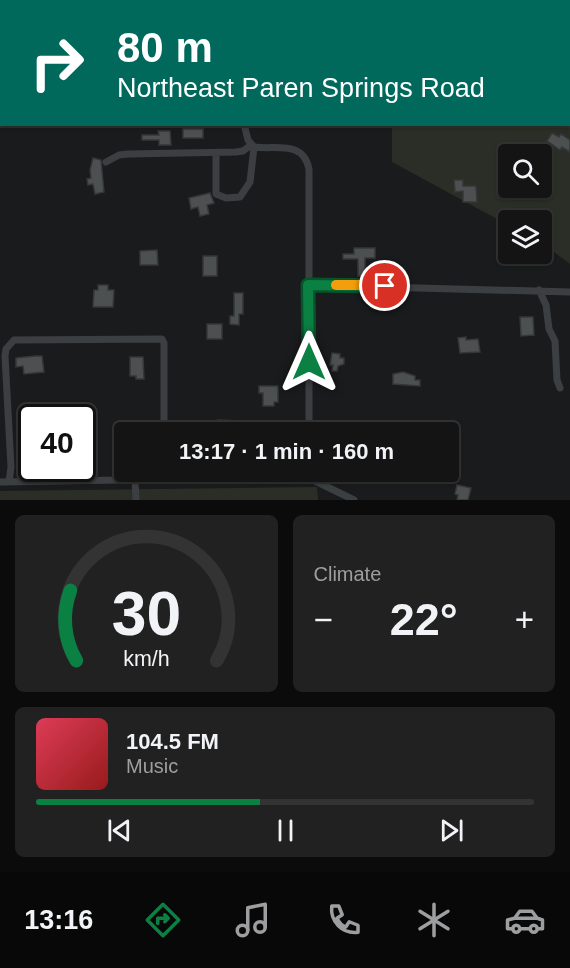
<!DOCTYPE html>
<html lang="en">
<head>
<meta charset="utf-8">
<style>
	:root { --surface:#141415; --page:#212122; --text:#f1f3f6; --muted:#9d9ea0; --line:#333334; --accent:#0b8043 }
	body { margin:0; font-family:Helvetica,sans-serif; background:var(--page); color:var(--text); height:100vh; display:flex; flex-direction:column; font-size:22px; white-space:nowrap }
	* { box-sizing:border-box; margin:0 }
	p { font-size:20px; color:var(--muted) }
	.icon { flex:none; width:33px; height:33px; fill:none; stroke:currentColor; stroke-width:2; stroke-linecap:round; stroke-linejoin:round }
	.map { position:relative; height:500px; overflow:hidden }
	.side { display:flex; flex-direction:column; gap:15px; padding:15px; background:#0b0b0c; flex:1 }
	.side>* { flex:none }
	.banner { position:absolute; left:0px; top:0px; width:570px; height:126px; box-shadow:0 2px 4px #0004,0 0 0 2px var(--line); background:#00695c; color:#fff; overflow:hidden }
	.buttons { position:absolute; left:498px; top:144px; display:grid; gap:12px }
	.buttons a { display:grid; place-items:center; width:54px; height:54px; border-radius:6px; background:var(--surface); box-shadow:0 2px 4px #0004,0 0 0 2px var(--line); font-size:30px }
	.speed { position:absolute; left:18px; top:404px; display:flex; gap:12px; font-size:30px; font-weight:700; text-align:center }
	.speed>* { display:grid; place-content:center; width:78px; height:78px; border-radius:50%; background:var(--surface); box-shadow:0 2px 4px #0004,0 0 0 2px var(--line); line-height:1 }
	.speed .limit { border:3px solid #111; border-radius:9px; background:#fff; color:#111 }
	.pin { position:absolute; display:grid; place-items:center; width:51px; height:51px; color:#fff; margin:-26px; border:3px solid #fff; border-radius:50%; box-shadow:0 2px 6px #0007 }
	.me { position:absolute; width:66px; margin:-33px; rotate:0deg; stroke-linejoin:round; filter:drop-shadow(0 0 4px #0008) }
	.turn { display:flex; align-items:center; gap:21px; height:126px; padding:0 18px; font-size:27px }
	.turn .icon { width:78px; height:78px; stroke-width:2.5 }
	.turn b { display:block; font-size:42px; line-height:51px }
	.big { font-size:45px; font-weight:600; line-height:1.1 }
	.side .widget { flex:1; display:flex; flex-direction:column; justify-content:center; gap:9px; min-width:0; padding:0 21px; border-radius:9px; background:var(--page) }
	.side .dial { align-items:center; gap:0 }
	.dial svg { height:156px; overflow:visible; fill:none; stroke:var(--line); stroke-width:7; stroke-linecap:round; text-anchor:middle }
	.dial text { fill:var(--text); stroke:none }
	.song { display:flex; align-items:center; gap:18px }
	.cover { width:72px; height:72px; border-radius:9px; background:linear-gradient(135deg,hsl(350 70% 55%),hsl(0 70% 35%)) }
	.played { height:6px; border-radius:3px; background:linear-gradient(90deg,var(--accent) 45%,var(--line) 45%) }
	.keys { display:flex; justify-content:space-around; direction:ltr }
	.heat { display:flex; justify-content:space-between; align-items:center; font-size:33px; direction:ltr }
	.side .tiles { flex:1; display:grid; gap:15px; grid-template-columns:1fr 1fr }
	.widget:last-child { grid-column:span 2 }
	.trip { position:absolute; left:114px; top:422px; width:345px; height:60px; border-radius:6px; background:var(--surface); box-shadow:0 2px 4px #0004,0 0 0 2px var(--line); font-weight:600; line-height:60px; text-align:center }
	.dock { display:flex; height:96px; justify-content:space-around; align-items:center; background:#080808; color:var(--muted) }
	.dock .icon { width:42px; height:42px }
	.dock .current { color:var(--accent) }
	.dock b { font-size:27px; color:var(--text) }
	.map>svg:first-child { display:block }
</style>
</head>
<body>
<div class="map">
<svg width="570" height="500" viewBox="0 0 570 500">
	<rect width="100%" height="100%" fill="#1a1b1c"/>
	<path fill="#2a2e27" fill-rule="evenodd" d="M390 0H570V264L542 243V220H508V225L392 162V125L568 124V2ZM508 154H542V188H508Z
		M317 487 318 500H0V491Z"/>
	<path fill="#4c5051" stroke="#353738" stroke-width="1.5" d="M183 129H203V138H183Z
		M158 131H170L171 145H159V140H142V135H159Z
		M552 133 559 137 561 134 570 140V152L562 147 560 150 547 141Z
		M93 158 101 160 104 192 95 194 93 184 88 185 87 179 91 178 90 170Z
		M454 180H463V186H476L477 202H463V191L455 192Z
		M210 193 214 203 207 205 209 214 200 216 198 207 191 209 189 198Z
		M354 248H375V258H365V268L373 269V276H358V259H343V254H354Z
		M157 250 158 265H140V251Z
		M203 256H217V276H203Z
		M98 285H108V290H114L113 307H93L94 290H98Z
		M234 293H243V314H239V325L230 324V316H234Z
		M520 317H533L534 335 521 336Z
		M207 324H222V339H207Z
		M466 337V340L478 339 480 352 460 353 458 338Z
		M332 353 340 354V358H344V364L338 366 337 371H332L333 365H330Z
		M36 356H42L44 372 24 374 23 366 16 367V358Z
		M130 357H143L144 379H136V376H130Z
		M403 372 415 376V380H420V386L393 384V374Z
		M259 386H278V402H274V406H263V393H259Z
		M218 420 240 421 239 432H218Z
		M82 444H93V460H82Z
		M457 485 471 488 468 500H457L458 495 455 494Z"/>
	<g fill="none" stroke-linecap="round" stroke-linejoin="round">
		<path stroke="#3c3f41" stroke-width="7" d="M244 2V0
			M468 2V0
			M244 124 248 140 254 147C276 150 303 140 309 169V432
			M216 153V194L226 198 240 197 250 182 254 147
			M106 162 119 155 128 154 236 152 243 151 251 145
			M308 285 570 292
			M539 290 546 305 549 329 555 341 557 380 560 388
			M135 480 136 500
			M0 482 295 477 311 479 354 500
			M9 482 11 467 5 356 6 349 14 340 162 339 164 343V432"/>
	</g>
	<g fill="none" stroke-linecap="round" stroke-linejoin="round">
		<defs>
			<path id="route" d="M309 362 308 285 385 286"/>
		</defs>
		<use href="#route" stroke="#07532c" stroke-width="15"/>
		<use href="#route" stroke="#0b8043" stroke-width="10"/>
		<path stroke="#f59e0b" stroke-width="10" d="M336 285H367"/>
	</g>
</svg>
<div class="buttons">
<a><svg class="icon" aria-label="search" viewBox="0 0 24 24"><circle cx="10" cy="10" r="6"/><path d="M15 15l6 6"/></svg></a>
<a><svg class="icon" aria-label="layers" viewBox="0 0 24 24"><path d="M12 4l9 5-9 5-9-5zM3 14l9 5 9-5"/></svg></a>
</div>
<div class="speed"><div class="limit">40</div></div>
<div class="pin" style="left:385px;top:286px;background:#d93025"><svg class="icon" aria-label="arrive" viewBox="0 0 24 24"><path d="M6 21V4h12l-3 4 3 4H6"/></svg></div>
<svg class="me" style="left:309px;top:362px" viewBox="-20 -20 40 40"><path d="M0-17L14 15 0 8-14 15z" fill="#0b8043" stroke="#fff" stroke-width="4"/></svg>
<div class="trip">13:17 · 1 min · 160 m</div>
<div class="banner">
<div class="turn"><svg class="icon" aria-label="right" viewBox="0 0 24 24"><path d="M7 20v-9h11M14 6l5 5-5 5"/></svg><div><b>80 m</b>Northeast Paren Springs Road</div></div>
</div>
</div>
<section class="side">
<div class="tiles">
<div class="widget dial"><svg viewBox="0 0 100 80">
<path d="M14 69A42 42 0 1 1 86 69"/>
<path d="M14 69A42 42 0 0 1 11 33" stroke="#0b8043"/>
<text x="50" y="56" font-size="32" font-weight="700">30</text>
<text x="50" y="72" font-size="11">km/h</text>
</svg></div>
<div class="widget"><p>Climate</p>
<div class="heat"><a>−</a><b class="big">22°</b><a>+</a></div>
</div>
<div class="widget">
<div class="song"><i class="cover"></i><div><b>104.5 FM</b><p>Music</p></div></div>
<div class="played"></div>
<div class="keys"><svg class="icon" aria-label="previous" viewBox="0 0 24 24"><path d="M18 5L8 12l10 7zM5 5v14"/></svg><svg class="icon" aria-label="pause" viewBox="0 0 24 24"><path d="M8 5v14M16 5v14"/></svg><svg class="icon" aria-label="next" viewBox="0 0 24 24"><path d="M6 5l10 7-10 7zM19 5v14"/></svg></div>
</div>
</div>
</section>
<nav class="dock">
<b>13:16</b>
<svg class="icon current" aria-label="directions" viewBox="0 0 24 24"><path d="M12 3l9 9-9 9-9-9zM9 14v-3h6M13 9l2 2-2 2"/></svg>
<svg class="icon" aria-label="music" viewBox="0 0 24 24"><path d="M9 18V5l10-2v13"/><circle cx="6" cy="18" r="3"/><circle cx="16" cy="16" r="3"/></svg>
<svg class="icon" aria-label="phone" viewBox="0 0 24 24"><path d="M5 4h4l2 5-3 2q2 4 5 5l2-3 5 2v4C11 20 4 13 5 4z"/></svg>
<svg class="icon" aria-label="climate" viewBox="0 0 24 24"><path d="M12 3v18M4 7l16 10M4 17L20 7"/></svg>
<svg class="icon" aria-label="car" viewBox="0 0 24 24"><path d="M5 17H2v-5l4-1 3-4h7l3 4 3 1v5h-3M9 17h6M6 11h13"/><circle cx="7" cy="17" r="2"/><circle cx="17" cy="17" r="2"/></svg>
</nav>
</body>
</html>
